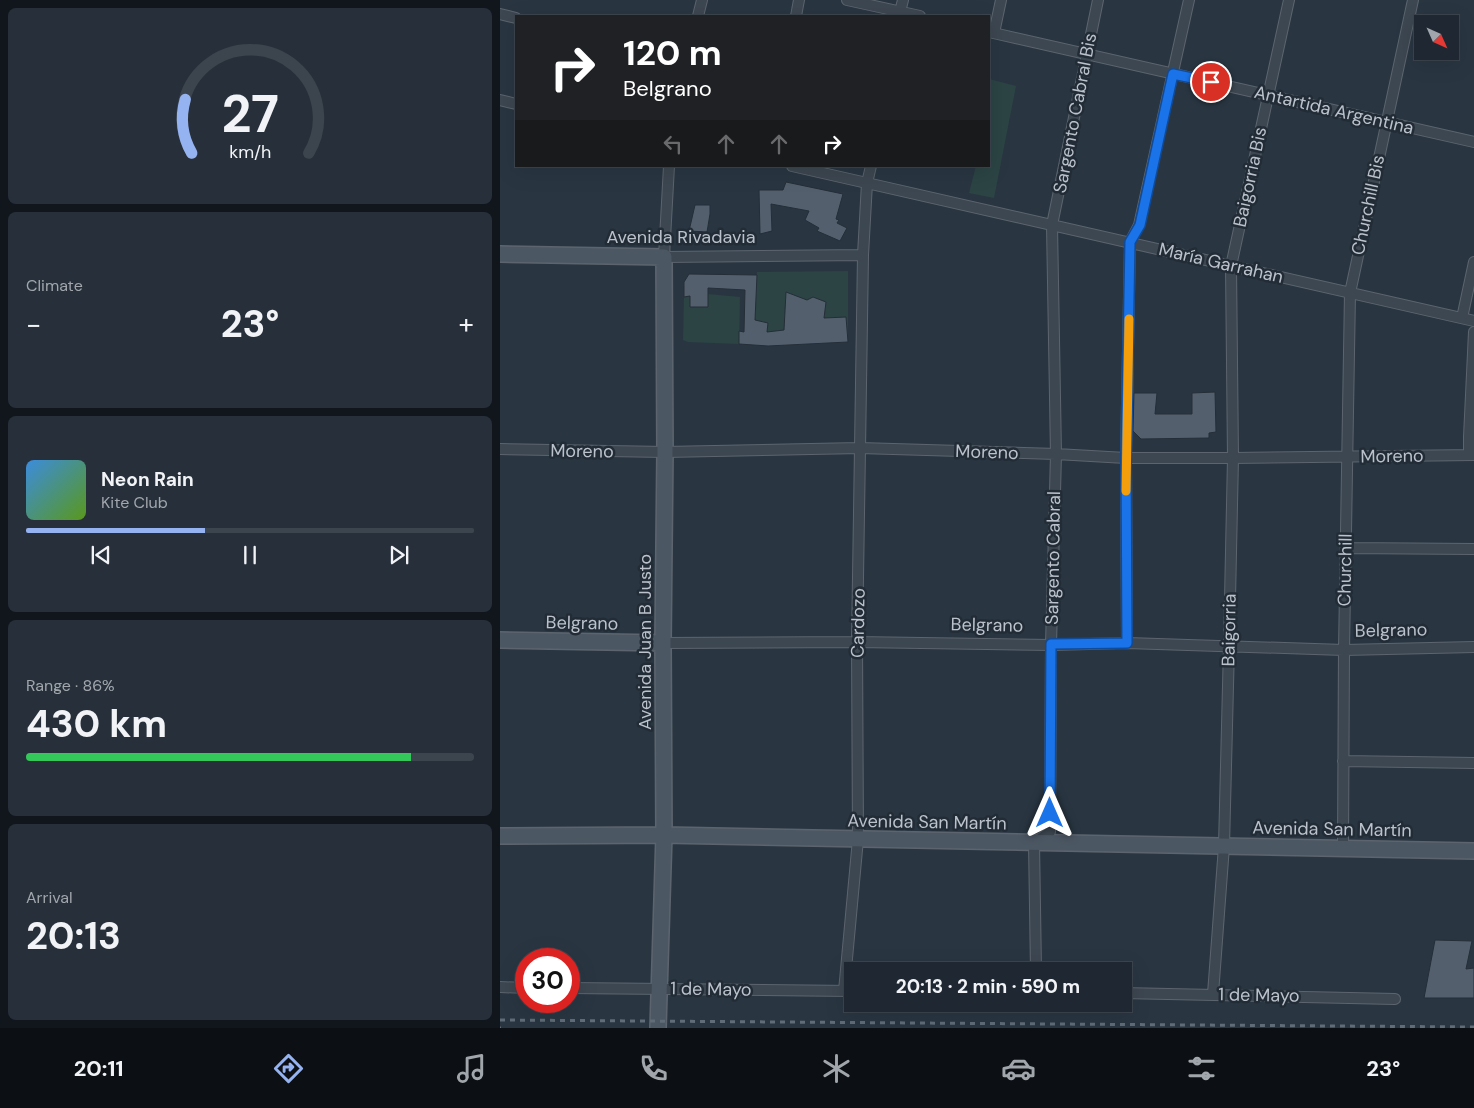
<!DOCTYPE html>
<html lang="en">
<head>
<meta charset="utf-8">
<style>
	:root { --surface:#1f2832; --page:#27303a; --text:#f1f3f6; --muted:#a1a6ac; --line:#3c444d; --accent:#95b2f1 }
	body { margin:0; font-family:"DM Sans",sans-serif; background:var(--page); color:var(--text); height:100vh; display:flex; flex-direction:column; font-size:19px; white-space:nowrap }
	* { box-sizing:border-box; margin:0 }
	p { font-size:16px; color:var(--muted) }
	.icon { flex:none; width:28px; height:28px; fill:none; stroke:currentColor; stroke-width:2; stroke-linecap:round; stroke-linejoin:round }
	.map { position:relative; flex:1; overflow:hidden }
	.sheet { display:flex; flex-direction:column; gap:8px; padding:8px; background:#11161c; width:500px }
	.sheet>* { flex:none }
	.hud { position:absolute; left:15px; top:15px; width:475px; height:152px; border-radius:0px; box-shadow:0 5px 20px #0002,0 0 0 1px var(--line); background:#202124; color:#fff; overflow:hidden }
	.needle { width:32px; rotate:135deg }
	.tools { position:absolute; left:914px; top:15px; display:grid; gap:10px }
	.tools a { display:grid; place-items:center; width:45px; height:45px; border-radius:0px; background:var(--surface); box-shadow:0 5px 20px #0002,0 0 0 1px var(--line); font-size:25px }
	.speed { position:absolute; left:15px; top:948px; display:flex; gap:10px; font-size:25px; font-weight:700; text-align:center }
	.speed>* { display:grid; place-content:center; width:65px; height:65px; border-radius:50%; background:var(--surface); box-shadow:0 5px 20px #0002,0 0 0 1px var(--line); line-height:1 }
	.speed .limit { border:8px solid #d22; background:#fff; color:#111 }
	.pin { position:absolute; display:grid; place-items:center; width:42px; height:42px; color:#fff; margin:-21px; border:2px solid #fff; border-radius:50%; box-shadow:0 1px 5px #0007 }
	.me { position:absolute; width:55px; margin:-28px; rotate:0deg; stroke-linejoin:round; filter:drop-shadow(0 0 4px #0008) }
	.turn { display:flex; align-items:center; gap:18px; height:105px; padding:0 25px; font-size:22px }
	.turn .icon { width:65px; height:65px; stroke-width:2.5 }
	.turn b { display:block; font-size:35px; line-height:42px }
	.lanes { display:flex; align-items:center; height:48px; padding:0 25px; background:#0003; justify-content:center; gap:25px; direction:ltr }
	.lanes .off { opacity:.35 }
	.big { font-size:38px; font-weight:700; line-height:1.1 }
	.sheet .card { flex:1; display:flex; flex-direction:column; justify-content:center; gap:8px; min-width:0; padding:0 18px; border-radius:8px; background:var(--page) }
	.sheet .dial { align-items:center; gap:0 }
	.dial svg { height:130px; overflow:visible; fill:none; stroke:var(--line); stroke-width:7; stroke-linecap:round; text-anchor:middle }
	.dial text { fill:var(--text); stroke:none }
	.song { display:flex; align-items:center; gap:15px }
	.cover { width:60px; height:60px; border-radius:8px; background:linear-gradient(135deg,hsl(210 70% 55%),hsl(90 70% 35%)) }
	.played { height:5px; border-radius:2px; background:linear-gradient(90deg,var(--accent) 40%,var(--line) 40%) }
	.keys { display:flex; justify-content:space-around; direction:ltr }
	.heat { display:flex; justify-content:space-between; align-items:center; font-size:28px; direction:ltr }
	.charge { height:8px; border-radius:4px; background:linear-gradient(90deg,#34c759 86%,var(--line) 0) }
	.trip { position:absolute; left:344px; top:962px; width:288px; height:50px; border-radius:0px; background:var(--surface); box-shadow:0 5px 20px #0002,0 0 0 1px var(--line); font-weight:700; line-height:50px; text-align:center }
	.menu { display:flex; height:80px; justify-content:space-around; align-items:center; background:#0c1014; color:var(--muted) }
	.menu .icon { width:35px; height:35px }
	.menu .active { color:var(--accent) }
	.menu b { font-size:22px; color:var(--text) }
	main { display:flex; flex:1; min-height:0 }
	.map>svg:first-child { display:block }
</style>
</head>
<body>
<main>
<section class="sheet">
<div class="card dial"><svg viewBox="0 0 100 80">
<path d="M14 69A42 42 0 1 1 86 69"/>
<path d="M14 69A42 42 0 0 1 10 36" stroke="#95b2f1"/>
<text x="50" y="56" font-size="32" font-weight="700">27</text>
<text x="50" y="72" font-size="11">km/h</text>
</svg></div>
<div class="card"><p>Climate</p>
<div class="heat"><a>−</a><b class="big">23°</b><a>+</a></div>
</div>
<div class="card">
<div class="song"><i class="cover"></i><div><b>Neon Rain</b><p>Kite Club</p></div></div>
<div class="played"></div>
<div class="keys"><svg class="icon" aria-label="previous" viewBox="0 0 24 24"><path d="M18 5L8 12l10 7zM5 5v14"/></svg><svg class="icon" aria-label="pause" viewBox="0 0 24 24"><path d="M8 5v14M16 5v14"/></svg><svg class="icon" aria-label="next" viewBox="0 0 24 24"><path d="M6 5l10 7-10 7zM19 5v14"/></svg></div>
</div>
<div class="card"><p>Range · 86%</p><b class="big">430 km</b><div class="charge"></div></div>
<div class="card"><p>Arrival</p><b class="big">20:13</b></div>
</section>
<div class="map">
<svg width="974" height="1028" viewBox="0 0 974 1028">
	<rect width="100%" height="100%" fill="#293642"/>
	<path fill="#2c4444" d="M489 79 516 86 494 198 469 193 476 166H489V90L490 86H489Z
		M348 271V342L268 346 254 345 257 272Z
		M208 294 240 297 239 344 188 342 183 340 184 297 190 296V307H208Z"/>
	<path fill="#535f6c" stroke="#242e39" d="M286 182 343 194 336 219 339 220 337 223 347 228 340 241 317 231 319 228 305 220 309 211 271 204 272 231 260 234 259 190H283Z
		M195 205H210V214L207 232 189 231Z
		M189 274 257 275 255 320 268 323 267 332 284 330 286 292 307 300 313 297 326 302 324 318 346 317 348 342 268 346 239 344V331L244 332 245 290 208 288V307H190V296L184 297V282Z
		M715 392 716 432 709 433V438L641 439 633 431 634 393H657L655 414H692V393Z
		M935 940 972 941 966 969 974 968V998H924Z"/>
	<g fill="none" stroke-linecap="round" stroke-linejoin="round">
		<defs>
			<path id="street" d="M347 0 420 16
				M0 14 16 18
				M198 16 202 0
				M296 16 299 0
				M399 16 403 0
				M489 32 974 142
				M494 33 501 0
				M0 100 16 104
				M169 166 164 257 363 255
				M292 166 974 321
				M962 318 974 262
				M0 449 165 452 360 448 556 454 626 458H733L974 455
				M969 455V437L974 332
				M846 548 974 549
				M163 643 357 642 551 645 627 643 844 650 974 647
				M627 643 626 458 630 242 639 225 689 0
				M843 761 974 763
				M843 848 844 650 850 293 913 0
				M536 971 534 843 550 832 551 645 556 454 552 225 598 0
				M0 987 26 988
				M69 988 352 991
				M344 991 358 839 357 642 363 255 367 183 371 166
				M622 993 895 999
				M713 994 724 846 729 646 733 458 731 266 789 0"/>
			<path id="secondary" d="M0 254 164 257 165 452 163 643 164 835 158 1028
				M0 640 163 643
				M0 836 164 835 974 851"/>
		</defs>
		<use href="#street" stroke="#5c656f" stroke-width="12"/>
		<use href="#secondary" stroke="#5c656f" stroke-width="18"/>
		<use href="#street" stroke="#3d4751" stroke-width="10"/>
		<use href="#secondary" stroke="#4c5764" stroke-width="15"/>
		<path stroke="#606c78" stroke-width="3" stroke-dasharray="5 5" stroke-linecap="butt" d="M0 1020 974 1027
			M0 1028H1"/>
	</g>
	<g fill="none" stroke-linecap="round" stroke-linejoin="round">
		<defs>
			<path id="route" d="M550 813 551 644 627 643 626 458 630 242 640 225 673 74 711 82"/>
		</defs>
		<use href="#route" stroke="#114b97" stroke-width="12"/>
		<use href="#route" stroke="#1a73e8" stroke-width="9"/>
		<path stroke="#f59e0b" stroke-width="9" d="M626 491 629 319"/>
	</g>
	<g text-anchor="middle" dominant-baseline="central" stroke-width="5" stroke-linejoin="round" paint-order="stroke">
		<g font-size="18" fill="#bbc2cb" stroke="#222c37">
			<text transform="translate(834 110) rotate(13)">Antartida Argentina</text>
			<text transform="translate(575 113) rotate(-79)">Sargento Cabral Bis</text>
			<text transform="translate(750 177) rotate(-78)">Baigorria Bis</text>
			<text transform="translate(868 205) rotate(-78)">Churchill Bis</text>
			<text x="181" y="237">Avenida Rivadavia</text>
			<text transform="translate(721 263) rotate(13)">María Garrahan</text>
			<text transform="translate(82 451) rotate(1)">Moreno</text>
			<text transform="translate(487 452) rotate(2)">Moreno</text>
			<text transform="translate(892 456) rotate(-1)">Moreno</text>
			<text transform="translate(553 558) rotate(-89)">Sargento Cabral</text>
			<text transform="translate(845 570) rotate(-89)">Churchill</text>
			<text transform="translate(82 623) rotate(1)">Belgrano</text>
			<text transform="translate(358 623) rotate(-89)">Cardozo</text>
			<text transform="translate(487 625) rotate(1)">Belgrano</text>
			<text transform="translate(729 630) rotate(-89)">Baigorria</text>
			<text transform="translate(891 630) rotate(-1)">Belgrano</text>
			<text transform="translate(145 642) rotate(-90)">Avenida Juan B Justo</text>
			<text transform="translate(427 822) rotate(1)">Avenida San Martín</text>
			<text transform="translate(832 829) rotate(1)">Avenida San Martín</text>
			<text transform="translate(211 989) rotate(1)">1 de Mayo</text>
			<text transform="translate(759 995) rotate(1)">1 de Mayo</text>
		</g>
	</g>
</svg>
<div class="tools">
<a><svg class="needle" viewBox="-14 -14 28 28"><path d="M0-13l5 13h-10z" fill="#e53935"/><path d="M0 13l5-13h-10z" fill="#a1a6ac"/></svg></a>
</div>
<div class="speed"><div class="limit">30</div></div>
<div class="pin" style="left:711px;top:82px;background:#d93025"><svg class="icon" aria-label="arrive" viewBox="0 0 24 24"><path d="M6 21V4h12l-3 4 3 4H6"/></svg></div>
<svg class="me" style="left:550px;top:813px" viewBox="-20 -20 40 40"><path d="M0-17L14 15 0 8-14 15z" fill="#1a73e8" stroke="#fff" stroke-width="4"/></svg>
<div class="trip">20:13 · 2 min · 590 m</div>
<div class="hud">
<div class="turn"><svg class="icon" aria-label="right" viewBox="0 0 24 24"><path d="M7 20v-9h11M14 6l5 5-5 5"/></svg><div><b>120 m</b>Belgrano</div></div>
<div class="lanes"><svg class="icon off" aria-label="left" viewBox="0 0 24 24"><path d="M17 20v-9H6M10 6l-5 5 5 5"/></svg><svg class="icon off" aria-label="ahead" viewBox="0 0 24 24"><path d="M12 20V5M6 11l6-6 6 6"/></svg><svg class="icon off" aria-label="ahead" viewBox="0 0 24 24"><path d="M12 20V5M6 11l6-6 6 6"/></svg><svg class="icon" aria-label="right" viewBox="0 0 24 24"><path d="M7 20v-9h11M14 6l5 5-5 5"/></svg></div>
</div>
</div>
</main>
<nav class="menu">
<b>20:11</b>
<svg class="icon active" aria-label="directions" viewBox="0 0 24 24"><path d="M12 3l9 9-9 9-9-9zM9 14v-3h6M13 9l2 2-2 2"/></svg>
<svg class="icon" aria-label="music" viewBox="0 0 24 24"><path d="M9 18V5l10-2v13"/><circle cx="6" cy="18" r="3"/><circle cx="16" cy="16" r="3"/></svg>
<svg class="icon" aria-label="phone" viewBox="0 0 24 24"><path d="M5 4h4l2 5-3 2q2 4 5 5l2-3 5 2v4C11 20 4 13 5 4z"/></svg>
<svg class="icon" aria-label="climate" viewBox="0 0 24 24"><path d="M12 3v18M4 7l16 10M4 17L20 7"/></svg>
<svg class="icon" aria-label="car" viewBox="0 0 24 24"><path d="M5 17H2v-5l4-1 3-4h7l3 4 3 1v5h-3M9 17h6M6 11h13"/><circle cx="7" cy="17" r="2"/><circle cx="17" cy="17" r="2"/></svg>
<svg class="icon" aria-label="filters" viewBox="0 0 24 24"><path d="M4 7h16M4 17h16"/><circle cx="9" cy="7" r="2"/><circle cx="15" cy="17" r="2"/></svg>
<b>23°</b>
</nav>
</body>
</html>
